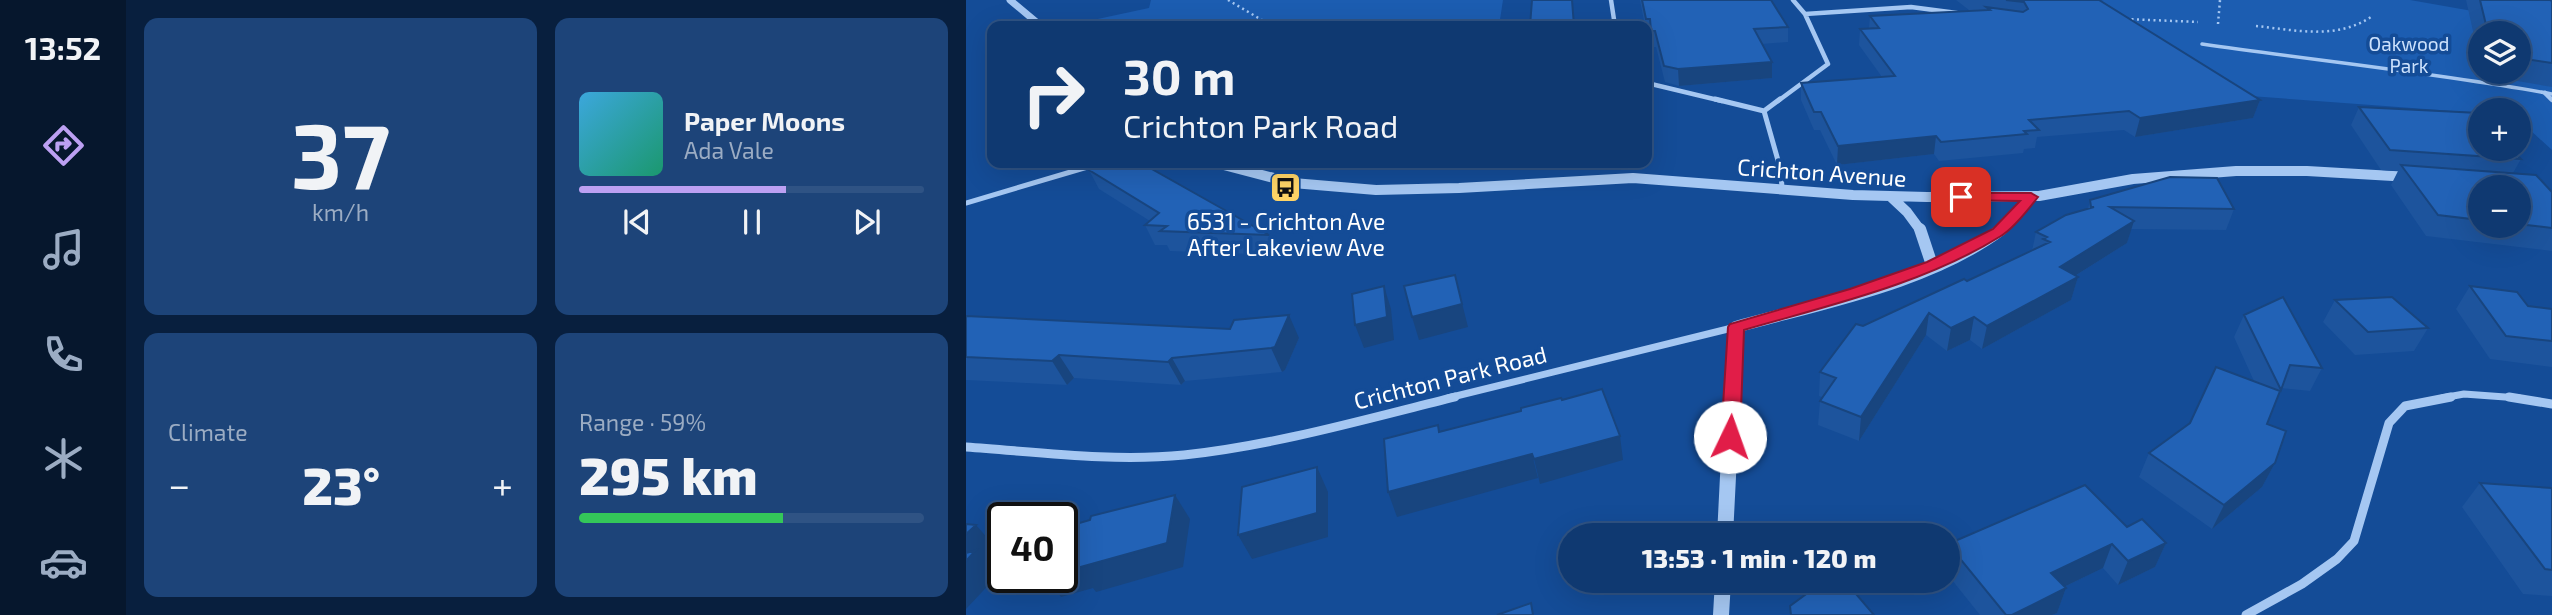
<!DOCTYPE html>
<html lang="en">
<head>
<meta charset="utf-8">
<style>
	:root { --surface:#0f3971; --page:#1d4479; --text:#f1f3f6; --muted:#9bacc3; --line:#2f5384; --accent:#bca0f2 }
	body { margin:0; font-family:"Exo 2",sans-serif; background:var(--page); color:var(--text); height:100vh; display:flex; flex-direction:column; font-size:26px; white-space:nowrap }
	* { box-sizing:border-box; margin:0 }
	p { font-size:23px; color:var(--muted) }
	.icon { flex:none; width:38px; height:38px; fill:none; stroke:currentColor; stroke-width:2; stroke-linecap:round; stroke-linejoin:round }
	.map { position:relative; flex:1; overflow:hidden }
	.details { display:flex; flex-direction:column; gap:18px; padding:18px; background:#081f3e; width:840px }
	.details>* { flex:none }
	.hud { position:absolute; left:21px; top:21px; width:665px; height:147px; border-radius:14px; box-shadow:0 7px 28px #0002,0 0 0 2px var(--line); background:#0f3971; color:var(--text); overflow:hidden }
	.controls { position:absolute; left:1502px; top:21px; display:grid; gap:14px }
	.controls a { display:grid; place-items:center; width:63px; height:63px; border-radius:50%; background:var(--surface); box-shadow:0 7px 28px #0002,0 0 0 2px var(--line); font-size:35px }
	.speed { position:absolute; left:21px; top:502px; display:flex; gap:14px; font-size:35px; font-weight:700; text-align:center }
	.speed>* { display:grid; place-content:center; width:91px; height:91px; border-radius:50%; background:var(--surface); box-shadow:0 7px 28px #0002,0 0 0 2px var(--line); line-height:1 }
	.speed .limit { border:4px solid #111; border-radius:10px; background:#fff; color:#111 }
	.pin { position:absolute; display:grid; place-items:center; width:60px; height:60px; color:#fff; margin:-30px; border-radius:14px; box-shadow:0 4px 10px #0006 }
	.me { position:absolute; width:77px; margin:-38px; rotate:3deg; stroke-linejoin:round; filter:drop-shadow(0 0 5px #0008) }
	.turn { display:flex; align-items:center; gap:24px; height:147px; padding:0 21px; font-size:32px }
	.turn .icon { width:91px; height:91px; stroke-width:2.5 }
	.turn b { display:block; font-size:49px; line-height:60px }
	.big { font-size:52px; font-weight:800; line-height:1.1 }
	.details .tile { flex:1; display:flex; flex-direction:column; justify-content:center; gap:10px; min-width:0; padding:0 24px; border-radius:14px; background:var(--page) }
	.details .dial { align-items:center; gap:0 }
	.dial b { font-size:91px; line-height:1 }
	.song { display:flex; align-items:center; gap:21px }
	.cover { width:84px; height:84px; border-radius:10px; background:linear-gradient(135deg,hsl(200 70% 55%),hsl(160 70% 35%)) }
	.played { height:7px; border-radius:4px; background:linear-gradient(90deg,var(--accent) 60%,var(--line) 60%) }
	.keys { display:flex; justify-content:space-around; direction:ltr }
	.heat { display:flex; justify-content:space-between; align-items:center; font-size:38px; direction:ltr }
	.charge { height:10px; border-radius:5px; background:linear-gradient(90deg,#34c759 59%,var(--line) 0) }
	.details .tiles { flex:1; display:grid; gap:18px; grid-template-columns:repeat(2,1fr) }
	.trip { position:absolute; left:592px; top:523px; width:402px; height:70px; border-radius:35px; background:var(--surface); box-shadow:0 7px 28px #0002,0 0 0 2px var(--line); font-weight:800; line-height:70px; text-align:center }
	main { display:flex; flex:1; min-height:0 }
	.tabs { display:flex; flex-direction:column; width:126px; justify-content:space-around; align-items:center; background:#06172d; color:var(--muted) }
	.tabs .icon { width:49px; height:49px }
	.tabs .on { color:var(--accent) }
	.tabs b { font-size:32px; color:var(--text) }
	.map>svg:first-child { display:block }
</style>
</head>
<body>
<main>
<nav class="tabs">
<b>13:52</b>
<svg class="icon on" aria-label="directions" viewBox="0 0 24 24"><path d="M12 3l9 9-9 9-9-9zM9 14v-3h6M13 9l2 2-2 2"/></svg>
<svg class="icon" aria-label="music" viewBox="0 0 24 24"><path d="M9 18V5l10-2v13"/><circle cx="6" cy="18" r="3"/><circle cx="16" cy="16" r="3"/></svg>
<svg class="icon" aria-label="phone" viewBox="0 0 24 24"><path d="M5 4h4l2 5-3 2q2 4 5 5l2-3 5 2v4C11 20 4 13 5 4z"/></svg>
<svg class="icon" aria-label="climate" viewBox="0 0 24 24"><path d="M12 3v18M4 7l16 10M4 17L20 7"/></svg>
<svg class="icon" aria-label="car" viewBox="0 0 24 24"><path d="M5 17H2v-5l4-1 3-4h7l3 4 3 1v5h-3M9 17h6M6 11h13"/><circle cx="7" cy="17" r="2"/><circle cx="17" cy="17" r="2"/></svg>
</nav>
<section class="details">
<div class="tiles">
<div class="tile dial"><b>37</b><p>km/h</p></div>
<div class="tile">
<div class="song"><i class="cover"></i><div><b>Paper Moons</b><p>Ada Vale</p></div></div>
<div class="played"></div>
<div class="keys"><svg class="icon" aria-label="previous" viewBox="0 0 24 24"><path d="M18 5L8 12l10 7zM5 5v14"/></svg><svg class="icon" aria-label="pause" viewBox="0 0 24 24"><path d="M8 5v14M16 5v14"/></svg><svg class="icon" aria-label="next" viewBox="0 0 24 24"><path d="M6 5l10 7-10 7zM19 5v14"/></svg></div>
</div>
<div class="tile"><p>Climate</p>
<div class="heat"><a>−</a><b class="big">23°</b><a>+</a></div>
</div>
<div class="tile"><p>Range · 59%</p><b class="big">295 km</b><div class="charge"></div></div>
</div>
</section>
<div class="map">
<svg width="1586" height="615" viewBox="0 0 1586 615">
	<rect width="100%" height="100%" fill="#144c97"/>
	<path fill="#1c5db1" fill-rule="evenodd" d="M185 0H537L533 26H99L183 8Z
		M1119 0H1444L1586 25V150L1552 119V110H1514V113L1270 95ZM1514 33H1552V72H1514Z
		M331 163H514L515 166 407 170Z"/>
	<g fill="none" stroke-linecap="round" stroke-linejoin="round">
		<path stroke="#a5c7f2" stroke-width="2.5" stroke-dasharray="2 3.5" stroke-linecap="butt" d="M262 0 306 26
			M1160 19 1232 22
			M1252 24 1254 0
			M1290 26C1329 30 1370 40 1405 17"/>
		<path stroke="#a5c7f2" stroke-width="3.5" d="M1236 44C1353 61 1470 73 1586 94"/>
		<path stroke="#a5c7f2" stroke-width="4.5" d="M645 0 649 26
			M839 14 945 7 991 13
			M681 83 756 101
			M1579 93 1586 100
			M812 101 862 64 839 14 827 0"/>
		<path stroke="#a5c7f2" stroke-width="5" d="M749 99 798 111 814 99
			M798 111 815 171 816 189
			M0 203 135 163"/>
		<path stroke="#a5c7f2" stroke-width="7" d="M482 398 770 327
			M1476 398 1498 394 1553 398"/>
		<path stroke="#a5c7f2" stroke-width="9" d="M1543 397 1586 404
			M0 447C72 452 146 462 218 455 310 445 400 419 489 397
			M1280 615 1336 584 1371 559 1388 541 1423 423 1439 406 1485 397"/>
		<path stroke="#a5c7f2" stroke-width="7" d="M44 0 75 26"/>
		<path stroke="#a5c7f2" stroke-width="10" d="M250 163 327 183 410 190 493 188 667 178 887 195 961 197 1073 196 1167 179 1270 171H1341L1444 177
			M925 197 941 212 955 231
			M1034 231 1065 197"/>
		<path stroke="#a5c7f2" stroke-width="12" d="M954 229 966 265
			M766 398 770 327C856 303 964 283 1036 229"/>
		<path stroke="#a5c7f2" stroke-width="16" d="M759 536 766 397
			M755 615 757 581"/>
	</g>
	<path fill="#1d549d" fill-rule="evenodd" d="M674 0H805L822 27V42L796 44 806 62V78L713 86 699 82 690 47H686L685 34H681V26H679Z
		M990 0H1138L1135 1 1294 100 1287 118 1169 137 1158 130 1071 137 1069 148 1058 149 1057 153 973 161 968 154 871 165 854 130H848L835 100V83L916 77 893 45 894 29 903 28 904 16 1007 11 1003 10Z
		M1500 0H1585L1586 2V87L1517 75 1516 72H1552V33H1514V62Z
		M1393 107 1555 159 1547 173 1586 192V251L1460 236 1425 185 1432 171 1415 170 1385 125ZM1514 187H1552V226H1514Z
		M123 170 303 235 311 255 204 251 201 245H189L179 225 184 221 133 189Z
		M1124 200 1268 209 1260 230 1165 229 1161 243 1109 276 1112 277 1105 300 1016 349 1004 340 981 351 960 335 893 441 852 425 854 401 856 397 853 396 854 372 897 326 1001 281 1066 251 1070 232 1122 209Z
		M1504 286 1562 306 1586 309V367L1524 359 1490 309Z
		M1369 300 1462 328 1448 351 1389 355 1357 322Z
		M1278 315 1356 368 1344 391 1315 388 1301 424 1309 463 1296 487 1246 529 1173 477 1183 453 1288 381 1268 337Z
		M0 316 333 338 319 370 316 372 219 381 215 385 108 378 101 385 0 380Z
		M1514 483 1586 488V596L1557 594 1496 507Z
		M1161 527 1200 543 1189 567 1152 585 1137 568 1098 587 1100 588 1091 613 1086 615H1014L982 575V544Z"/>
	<path fill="#18457f" d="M806 62V78L713 86 712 69Z
		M1294 100 1287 118 1169 137 1174 118Z
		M970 136 968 154 871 165 872 146Z
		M1168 221 1161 243 1088 289 1094 267Z
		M489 275 502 327 453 340 446 317Z
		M1112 277 1105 300 1016 349 1021 326Z
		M418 286 425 309 428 340 398 348 389 325Z
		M963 313 960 335 893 441 895 417Z
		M323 315 333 338 319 370 316 372 305 348Z
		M1008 317 1004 340 981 351 985 328Z
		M93 355 108 378 101 385 86 361Z
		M206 358 219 381 215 385 202 362Z
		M654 436 657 460 574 484 568 459Z
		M566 454 572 478 431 517 422 492Z
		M1309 463 1296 487 1246 529 1258 505Z
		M351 467 362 492V537L286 559 272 535Z
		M209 495 224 519 217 567 130 592 127 588 95 597 80 578H96V567L112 562Z
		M10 525 31 549 19 560 32 575 0 609V534Z
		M1200 543 1189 567 1152 585 1162 561Z
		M1146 544 1137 568 1077 597 1085 573Z
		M1100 588 1091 613 1086 615H1046Z"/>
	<path fill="#2262b6" stroke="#18457f" stroke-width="2" d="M566 0H606L608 26H564Z
		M676 0H805L822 27 788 29 806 62 712 69 698 66 689 31H685L684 19H680Z
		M1040 0H1133L1294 100 1174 118 1163 111 1063 120 1073 130 1058 131 1061 134 975 142 970 136 872 146 855 112H848L835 83 929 76 894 29 913 28 904 16 1024 10 1020 7 1057 12 1062 9 1058 2Z
		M1514 0H1585L1586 2V63L1552 58V33H1522Z
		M1393 107 1513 113 1514 115V149H1545L1555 159 1424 150Z
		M142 163H175L303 235 194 231 201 226 179 225 193 213 123 170Z
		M1435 165 1570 175 1586 192V228L1552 224V187H1514V220L1472 215Z
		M1204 177 1251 178 1268 209 1144 207 1168 221 1094 267 1112 277 1021 326 1008 317 985 328 963 313 895 417 854 401 870 378 854 372 890 324 897 326 998 279 1001 281 1084 242 1077 239 1081 237 1070 232 1100 215 1128 207H1125L1124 200Z
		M489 275 496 304 446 317 438 286Z
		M418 286 421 317 389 325 386 294Z
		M1504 286 1551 292 1562 306 1586 309V341L1540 336Z
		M1317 297 1356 368 1324 365 1315 390 1278 315Z
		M1426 297 1462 328 1402 332 1369 300Z
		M323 315 309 347 305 348 206 358 202 362 93 355 86 361 0 357V316L264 329 268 320Z
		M1250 367 1314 391 1301 424 1320 431 1309 463 1258 505 1183 453 1224 423Z
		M636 389 654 436 568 459 566 454 422 492 418 439 472 425 473 432 555 411V408L595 398 596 400Z
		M351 467V513L272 535 276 487Z
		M1514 483 1586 488V570L1579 569Z
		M1119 485 1161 527 1176 519 1200 543 1162 561 1146 544 1085 573 1100 588 1046 615H1040L982 544Z
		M209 495 201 543 111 568 112 562 96 567V528L124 520 125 516Z
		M0 524 10 525 0 534Z
		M10 550 0 561V553Z
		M858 581H879L908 615H825L824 606Z
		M565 603 567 615H531Z"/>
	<path fill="#e11d48" stroke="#92132f" stroke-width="2" d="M995 193H1065L1072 197C1062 210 1048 228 1035 236 958 284 864 305 778 330L774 437 771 442H758L755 437 762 327 764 324 884 289 961 262 1027 229 1054 201 990 200 988 197Z"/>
	<defs>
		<symbol id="bus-square" viewBox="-11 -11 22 22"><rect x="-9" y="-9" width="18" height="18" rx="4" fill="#ffd567" stroke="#144c97"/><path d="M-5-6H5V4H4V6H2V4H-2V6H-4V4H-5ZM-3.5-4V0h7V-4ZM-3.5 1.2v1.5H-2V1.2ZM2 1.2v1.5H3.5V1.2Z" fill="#111"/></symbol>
	</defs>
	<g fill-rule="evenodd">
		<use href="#bus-square" x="302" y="170" width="35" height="35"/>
	</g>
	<g text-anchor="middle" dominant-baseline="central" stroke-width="7" stroke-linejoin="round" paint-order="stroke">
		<g font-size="19" fill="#cde2fd" stroke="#144c97">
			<text x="1443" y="43">Oakwood<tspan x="1443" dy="22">Park</tspan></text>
		</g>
		<g font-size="23" fill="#fff" stroke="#144c97">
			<text transform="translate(856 172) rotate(4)">Crichton Avenue</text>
			<text transform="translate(484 377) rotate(-14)">Crichton Park Road</text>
		</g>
		<g font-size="23" fill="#fff" stroke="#144c97">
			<text x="320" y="221">6531 - Crichton Ave<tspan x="320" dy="26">After Lakeview Ave</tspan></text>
		</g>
	</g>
</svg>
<div class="controls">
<a><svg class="icon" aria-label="layers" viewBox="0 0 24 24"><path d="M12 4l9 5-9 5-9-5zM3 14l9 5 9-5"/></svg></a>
<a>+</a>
<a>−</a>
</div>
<div class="speed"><div class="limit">40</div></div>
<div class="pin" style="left:995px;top:197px;background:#d93025"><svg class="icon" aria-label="arrive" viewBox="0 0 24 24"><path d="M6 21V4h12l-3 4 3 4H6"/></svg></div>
<svg class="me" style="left:764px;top:437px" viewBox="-20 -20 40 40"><circle r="19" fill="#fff"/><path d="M0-13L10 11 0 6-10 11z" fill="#e11d48"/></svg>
<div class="trip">13:53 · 1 min · 120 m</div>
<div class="hud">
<div class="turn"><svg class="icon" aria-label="right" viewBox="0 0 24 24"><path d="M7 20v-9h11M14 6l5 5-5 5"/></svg><div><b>30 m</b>Crichton Park Road</div></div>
</div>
</div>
</main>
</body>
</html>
